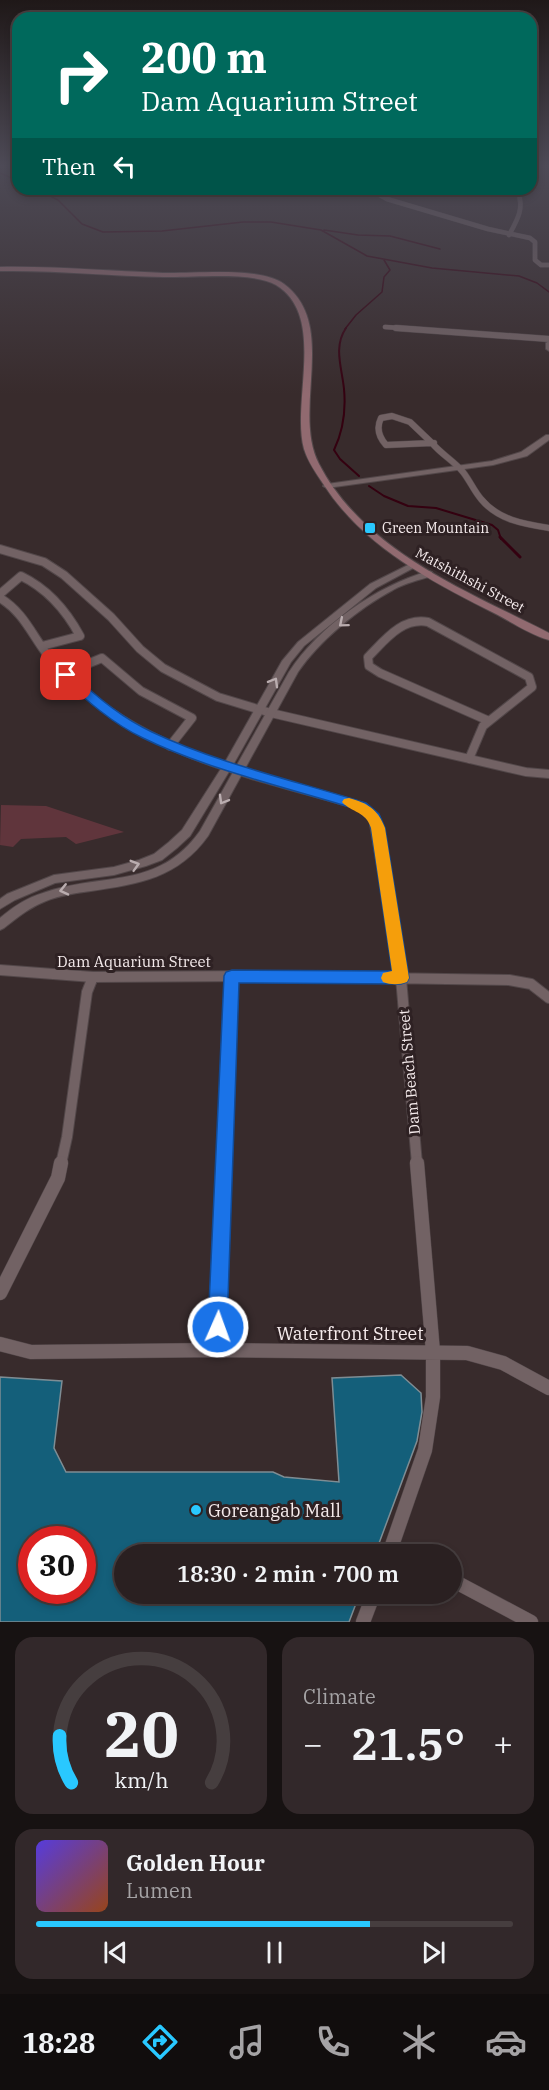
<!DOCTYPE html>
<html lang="en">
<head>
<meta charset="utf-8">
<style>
	:root { --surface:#2a2021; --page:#32282a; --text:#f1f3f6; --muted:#a5a3a5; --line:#463e3f; --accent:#29c8ff }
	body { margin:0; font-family:"IBM Plex Serif",serif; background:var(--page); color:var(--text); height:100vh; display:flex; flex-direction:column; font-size:22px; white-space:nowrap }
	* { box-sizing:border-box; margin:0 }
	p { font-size:20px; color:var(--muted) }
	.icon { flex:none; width:33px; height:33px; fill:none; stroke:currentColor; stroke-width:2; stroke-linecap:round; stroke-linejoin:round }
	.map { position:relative; height:1622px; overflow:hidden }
	.details { display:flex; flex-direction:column; gap:15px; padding:15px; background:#171212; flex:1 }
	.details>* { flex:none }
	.banner { position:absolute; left:12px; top:12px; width:525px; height:183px; border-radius:18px; box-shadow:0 3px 9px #0003,0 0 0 2px var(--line); background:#00695c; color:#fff; overflow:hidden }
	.speed { position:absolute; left:18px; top:1526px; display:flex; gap:12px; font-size:30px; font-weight:700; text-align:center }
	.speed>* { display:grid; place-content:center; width:78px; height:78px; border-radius:50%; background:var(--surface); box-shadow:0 3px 9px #0003,0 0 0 2px var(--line); line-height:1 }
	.speed .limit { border:9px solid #d22; background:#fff; color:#111 }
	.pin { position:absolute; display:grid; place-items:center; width:51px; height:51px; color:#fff; margin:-26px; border-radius:12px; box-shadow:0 3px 9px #0006 }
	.me { position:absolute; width:66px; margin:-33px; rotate:2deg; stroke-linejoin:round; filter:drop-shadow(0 0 4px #0008) }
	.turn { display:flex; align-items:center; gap:21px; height:126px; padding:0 30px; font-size:27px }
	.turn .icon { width:78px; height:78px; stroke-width:2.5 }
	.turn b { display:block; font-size:42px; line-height:51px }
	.then { display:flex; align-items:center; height:57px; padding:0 30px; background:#0003; gap:12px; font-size:22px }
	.big { font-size:45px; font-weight:600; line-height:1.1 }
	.details .tile { flex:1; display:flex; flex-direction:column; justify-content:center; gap:9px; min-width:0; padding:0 21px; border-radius:18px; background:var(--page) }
	.details .dial { align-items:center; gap:0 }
	.dial svg { height:156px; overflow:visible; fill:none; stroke:var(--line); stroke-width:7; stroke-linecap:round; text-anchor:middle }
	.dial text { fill:var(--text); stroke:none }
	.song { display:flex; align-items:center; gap:18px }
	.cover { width:72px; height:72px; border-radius:9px; background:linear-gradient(135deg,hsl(250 70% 55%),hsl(20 70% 35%)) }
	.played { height:6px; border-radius:3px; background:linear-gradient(90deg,var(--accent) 70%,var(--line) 70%) }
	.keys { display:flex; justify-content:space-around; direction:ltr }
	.heat { display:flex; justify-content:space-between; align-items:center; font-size:33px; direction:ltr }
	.details .tiles { flex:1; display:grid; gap:15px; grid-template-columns:1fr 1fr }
	.tile:last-child { grid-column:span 2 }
	.trip { position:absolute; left:114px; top:1544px; width:348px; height:60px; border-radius:30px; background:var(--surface); box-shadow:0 3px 9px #0003,0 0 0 2px var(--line); font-weight:600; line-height:60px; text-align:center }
	.dock { display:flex; height:96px; justify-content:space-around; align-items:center; background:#110d0d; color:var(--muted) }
	.dock .icon { width:42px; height:42px }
	.dock .current { color:var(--accent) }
	.dock b { font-size:27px; color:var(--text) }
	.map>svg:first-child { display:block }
</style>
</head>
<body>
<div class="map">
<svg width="549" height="1622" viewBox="0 0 549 1622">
	<rect width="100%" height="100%" fill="#382b2c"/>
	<path fill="#60353c" d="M1 805 46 806 124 832 76 844 66 837 21 839 13 847 0 845Z"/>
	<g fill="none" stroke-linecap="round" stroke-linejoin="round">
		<path stroke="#340110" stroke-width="1.5" d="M0 173 18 181
			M36 189 58 200 82 224 103 232 162 231 243 222H271L321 230 367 256 432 268 519 276 537 283 549 292
			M324 230 358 235 390 236 440 249
			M345 329 356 315 382 292 384 277 390 270 384 260"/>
		<path stroke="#340110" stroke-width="2" d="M346 328C333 347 342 368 344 389 346 410 343 431 334 450L340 459 359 476
			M369 486 384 496 408 506 436 508 492 525 498 530 501 539"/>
		<path stroke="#340110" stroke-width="3" d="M500 537 520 557"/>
	</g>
	<path fill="#145f7a" stroke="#7e8d94" stroke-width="1.5" fill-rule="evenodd" d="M401 1375 421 1393 422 1412 417 1441 375 1554H124V1593H360L349 1622H0V1377L62 1381 54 1448 66 1472H273L284 1477 339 1482 332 1378ZM32 1539H82V1590H32Z"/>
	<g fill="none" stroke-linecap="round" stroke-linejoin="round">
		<defs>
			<path id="minor-far4" d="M165 189H200
				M369 189 387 199 488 229 530 238 535 242V260L541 265H549
				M509 235C518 219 525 207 517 189
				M385 327 416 329"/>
			<path id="minor-far3" d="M396 328 549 339
				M392 416 410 422 432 443 386 445C379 437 376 428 381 418Z
				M432 443C441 454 454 461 463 472 470 481 474 491 481 499 498 520 524 524 549 528
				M432 443H434"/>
			<path id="minor-far2" d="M0 549 44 562 64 575 111 617 140 649 163 668 218 697 271 713 526 772 549 774
				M0 594 21 576C48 589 66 610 80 636L42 646
				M0 598C23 612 31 633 46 653 58 669 73 683 88 695 164 759 268 778 361 806L366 811
				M65 673 102 658 141 691 192 718 170 746
				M469 759 483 726 532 687 529 677 428 622C402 617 385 640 368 657L369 666 380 673 489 721"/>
			<path id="minor-far1" d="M365 810 374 818 401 978 417 1164
				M0 970 93 977 259 976 509 980 531 984 549 998
				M61 1164 67 1137 87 992 93 977
				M224 1164 232 976"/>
			<path id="minor" d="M0 1293 58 1178 61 1163
				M0 1344 31 1352 217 1350 467 1353 503 1363 549 1388
				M217 1350 225 1163
				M389 1554 425 1450 433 1397V1352L417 1163
				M452 1580 531 1622
				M363 1622 374 1593"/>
			<path id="tertiary" d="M549 341V351L546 349V343Z
				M546 435H549V440L527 456 493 465 327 488 323 486 327 484 492 461 521 452Z
				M410 564H413L417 566 376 588 304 646 291 662 233 765 190 836 177 848 162 860 146 866 114 875 55 883 15 900 0 909V899L7 894 54 875 114 867 139 860 154 854 169 842 182 830 224 764 282 661 298 642 370 584Z
				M429 571 432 572V576C419 580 405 583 393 590 359 608 319 641 298 672L208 836C178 878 139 884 91 891 76 893 60 895 46 901 30 907 18 917 4 928L0 930V918C13 907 26 898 43 893 103 872 158 890 200 831L289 672C319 626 376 586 429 571Z"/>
			<path id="secondary" d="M0 267C55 266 109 271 163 273 193 274 260 266 284 284 339 325 291 410 319 464 364 551 467 591 549 633V640C531 635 513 623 496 614 432 582 364 547 324 485 316 473 308 462 304 449 291 402 327 316 276 285 252 271 192 278 164 277 109 276 55 270 0 271Z"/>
		</defs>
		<use href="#minor-far4" stroke="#524749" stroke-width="5"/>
		<use href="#minor-far3" stroke="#524749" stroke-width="7"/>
		<use href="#minor-far2" stroke="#524749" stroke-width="10"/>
		<use href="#minor-far1" stroke="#524749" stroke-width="12"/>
		<use href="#minor" stroke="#524749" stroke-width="15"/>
		<use href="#tertiary" stroke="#524749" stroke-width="2"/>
		<use href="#secondary" stroke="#524749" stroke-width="2"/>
		<use href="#minor-far4" stroke="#726264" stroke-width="4.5"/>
		<use href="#minor-far3" stroke="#726264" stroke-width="6"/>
		<use href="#minor-far2" stroke="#726264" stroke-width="8"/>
		<use href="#minor-far1" stroke="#726264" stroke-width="10"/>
		<use href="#minor" stroke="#726264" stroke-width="14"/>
		<use href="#tertiary" fill="#726264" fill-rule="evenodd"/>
		<use href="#secondary" fill="#916a70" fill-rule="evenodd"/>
	</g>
	<defs><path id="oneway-chevron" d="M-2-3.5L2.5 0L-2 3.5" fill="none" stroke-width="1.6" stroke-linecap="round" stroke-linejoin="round" transform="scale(1.5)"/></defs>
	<g stroke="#baadaf">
		<use href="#oneway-chevron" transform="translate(343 623) rotate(140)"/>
		<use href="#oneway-chevron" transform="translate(274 682) rotate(-60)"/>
		<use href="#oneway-chevron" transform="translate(223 800) rotate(120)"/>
		<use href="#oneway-chevron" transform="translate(135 865) rotate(-16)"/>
		<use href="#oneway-chevron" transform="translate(64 890) rotate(167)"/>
	</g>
	<linearGradient id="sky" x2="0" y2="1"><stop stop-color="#1f1818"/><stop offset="0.42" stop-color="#4d4a56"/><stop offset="1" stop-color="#4d4a56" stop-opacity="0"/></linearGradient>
	<rect width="549" height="394" fill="url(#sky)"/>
	<path fill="#1a73e8" stroke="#114b97" stroke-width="1.5" d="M66 671 71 672C94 695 122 718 152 732 217 763 296 781 366 803L379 814 385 828 409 978 407 982 401 984 239 983 227 1327 225 1334 218 1337 211 1334 208 1327 224 976 226 972 232 970 392 971 371 828 369 820 356 809C288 788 206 769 143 738 113 724 86 700 62 678L60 675Z"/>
	<path fill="#f59e0b" d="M349 798C367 803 378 809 385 828L409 978 407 982C399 985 391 985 383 982L381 978 383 973 392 971 371 828C366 811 352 813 342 802L344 799Z"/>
	<g fill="#29c8ff" stroke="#2e2123" stroke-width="2">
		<rect x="364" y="522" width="12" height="12" rx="3"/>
		<circle cx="196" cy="1510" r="6"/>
	</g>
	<g text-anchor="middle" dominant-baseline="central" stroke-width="6" stroke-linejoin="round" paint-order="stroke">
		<g font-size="14" fill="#f5ebec" stroke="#2e2123" text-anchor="start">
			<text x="382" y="528">Green Mountain</text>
		</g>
		<g font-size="14" fill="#f5ebec" stroke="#2e2123">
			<text transform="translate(470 580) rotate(28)">Matshithshi Street</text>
		</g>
		<g font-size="15" fill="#f5ebec" stroke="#2e2123">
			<text x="134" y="961">Dam Aquarium Street</text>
			<text transform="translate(409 1072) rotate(-95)">Dam Beach Street</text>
		</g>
		<g font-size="18" fill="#f5ebec" stroke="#2e2123">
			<text x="350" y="1333">Waterfront Street</text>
		</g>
		<g font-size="18" fill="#f5ebec" stroke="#2e2123" text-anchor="start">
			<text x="208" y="1510">Goreangab Mall</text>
		</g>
	</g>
</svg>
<div class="speed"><div class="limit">30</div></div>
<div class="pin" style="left:66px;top:675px;background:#d93025"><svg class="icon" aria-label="arrive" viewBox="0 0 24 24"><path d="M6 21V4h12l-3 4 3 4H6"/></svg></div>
<svg class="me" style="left:218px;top:1327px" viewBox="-20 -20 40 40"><circle r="17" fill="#1a73e8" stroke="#fff" stroke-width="3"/><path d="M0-11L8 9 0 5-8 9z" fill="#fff"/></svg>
<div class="trip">18:30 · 2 min · 700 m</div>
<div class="banner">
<div class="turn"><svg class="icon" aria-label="right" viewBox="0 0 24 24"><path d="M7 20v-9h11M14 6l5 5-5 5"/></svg><div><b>200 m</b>Dam Aquarium Street</div></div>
<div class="then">Then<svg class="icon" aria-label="left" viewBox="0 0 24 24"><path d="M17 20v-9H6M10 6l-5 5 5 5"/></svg></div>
</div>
</div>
<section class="details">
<div class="tiles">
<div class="tile dial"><svg viewBox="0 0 100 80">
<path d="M14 69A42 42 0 1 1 86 69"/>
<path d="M14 69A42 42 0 0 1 8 45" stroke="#29c8ff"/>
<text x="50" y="56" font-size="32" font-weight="700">20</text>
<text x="50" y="72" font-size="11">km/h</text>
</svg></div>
<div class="tile"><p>Climate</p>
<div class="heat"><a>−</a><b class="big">21.5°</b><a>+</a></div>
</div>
<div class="tile">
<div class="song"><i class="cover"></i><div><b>Golden Hour</b><p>Lumen</p></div></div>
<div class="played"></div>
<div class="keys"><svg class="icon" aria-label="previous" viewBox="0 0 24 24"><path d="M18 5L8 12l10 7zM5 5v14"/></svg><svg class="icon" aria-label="pause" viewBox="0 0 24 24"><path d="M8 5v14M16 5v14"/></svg><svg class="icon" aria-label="next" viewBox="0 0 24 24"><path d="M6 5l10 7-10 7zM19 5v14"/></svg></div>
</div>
</div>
</section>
<nav class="dock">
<b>18:28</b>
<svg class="icon current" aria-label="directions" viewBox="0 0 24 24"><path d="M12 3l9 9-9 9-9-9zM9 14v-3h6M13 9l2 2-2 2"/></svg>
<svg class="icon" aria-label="music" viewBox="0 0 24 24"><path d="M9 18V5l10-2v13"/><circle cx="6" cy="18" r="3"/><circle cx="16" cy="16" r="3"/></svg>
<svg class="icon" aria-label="phone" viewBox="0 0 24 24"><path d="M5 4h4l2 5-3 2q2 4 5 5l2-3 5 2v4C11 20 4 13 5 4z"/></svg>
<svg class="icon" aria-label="climate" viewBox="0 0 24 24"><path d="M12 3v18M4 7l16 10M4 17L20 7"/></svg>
<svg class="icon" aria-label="car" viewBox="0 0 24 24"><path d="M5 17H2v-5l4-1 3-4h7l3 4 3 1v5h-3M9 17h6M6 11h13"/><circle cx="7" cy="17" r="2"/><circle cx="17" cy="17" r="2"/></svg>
</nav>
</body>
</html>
